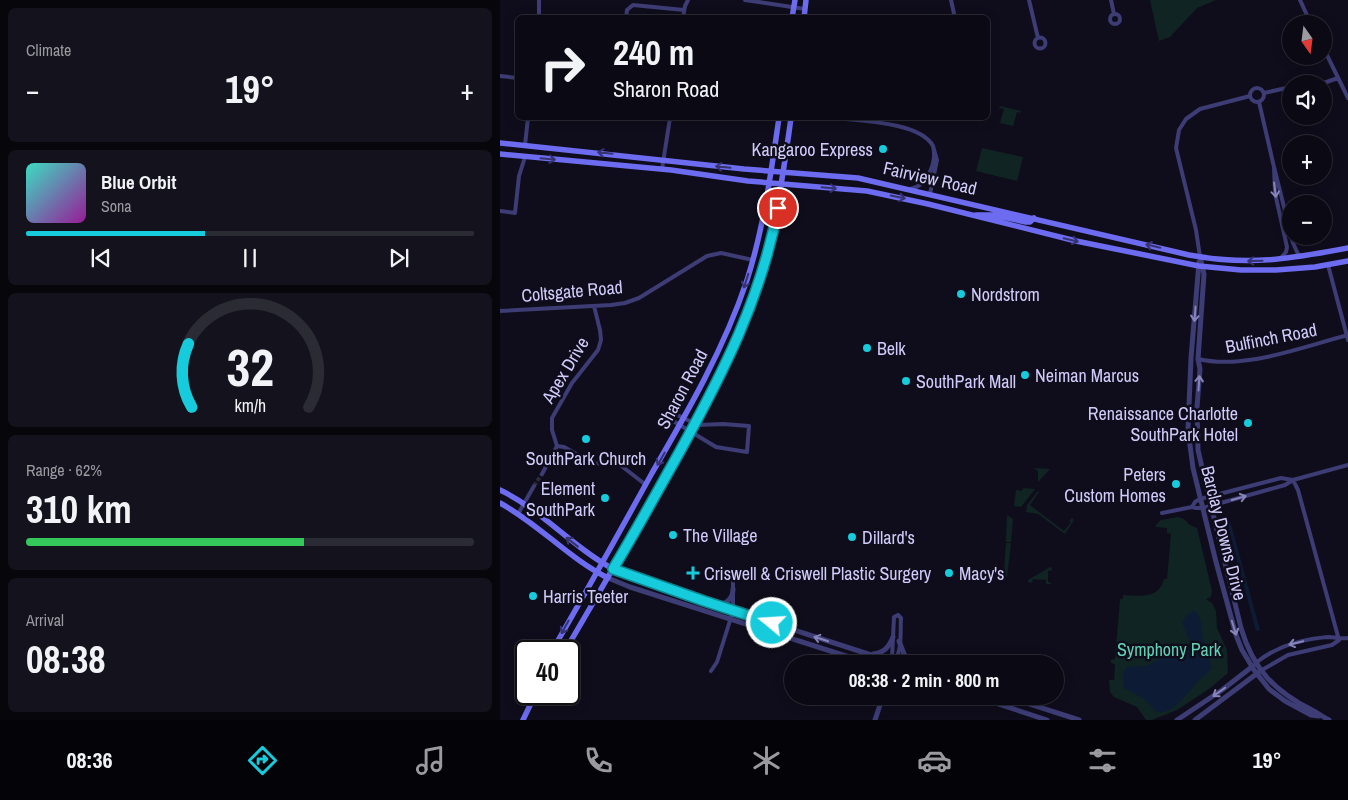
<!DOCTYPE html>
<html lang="en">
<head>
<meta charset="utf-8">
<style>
	:root { --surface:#0b0a14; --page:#14131d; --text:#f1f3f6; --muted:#9a9aa0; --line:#2b2b34; --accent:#16cbdb }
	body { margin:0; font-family:"Archivo Narrow",sans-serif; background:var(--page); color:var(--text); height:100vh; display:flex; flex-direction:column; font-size:19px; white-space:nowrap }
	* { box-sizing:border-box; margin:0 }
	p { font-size:16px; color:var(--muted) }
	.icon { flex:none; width:28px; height:28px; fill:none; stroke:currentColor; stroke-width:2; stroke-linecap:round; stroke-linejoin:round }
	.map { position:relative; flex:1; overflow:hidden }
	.side { display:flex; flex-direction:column; gap:8px; padding:8px; background:#06060b; width:500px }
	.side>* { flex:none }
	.hud { position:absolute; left:15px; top:15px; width:475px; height:105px; border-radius:8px; box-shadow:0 2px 12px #0003,0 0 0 1px var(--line); background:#0b0a14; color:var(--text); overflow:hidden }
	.needle { width:32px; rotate:166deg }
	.buttons { position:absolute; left:782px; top:15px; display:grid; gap:10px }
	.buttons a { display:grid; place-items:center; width:50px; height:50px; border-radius:50%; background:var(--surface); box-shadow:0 2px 12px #0003,0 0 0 1px var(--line); font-size:25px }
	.speed { position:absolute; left:15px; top:640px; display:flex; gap:10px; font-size:25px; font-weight:700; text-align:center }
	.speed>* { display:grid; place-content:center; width:65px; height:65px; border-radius:50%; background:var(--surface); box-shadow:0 2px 12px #0003,0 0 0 1px var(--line); line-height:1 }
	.speed .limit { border:2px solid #111; border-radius:8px; background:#fff; color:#111 }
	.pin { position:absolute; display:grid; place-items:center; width:42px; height:42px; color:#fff; margin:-21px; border:2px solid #fff; border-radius:50%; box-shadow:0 1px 5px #0007 }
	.me { position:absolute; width:55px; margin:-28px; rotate:288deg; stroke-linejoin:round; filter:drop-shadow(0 0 4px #0008) }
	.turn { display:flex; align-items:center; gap:18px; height:105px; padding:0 15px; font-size:22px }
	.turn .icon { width:65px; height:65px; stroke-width:2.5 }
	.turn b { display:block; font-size:35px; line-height:42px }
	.big { font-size:38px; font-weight:800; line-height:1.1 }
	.side .widget { flex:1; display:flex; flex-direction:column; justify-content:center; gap:8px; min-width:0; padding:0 18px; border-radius:8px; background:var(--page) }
	.side .dial { align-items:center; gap:0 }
	.dial svg { height:130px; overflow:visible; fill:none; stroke:var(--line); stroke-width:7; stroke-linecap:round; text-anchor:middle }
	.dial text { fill:var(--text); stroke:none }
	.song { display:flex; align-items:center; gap:15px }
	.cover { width:60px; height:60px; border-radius:8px; background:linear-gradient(135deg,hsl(170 70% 55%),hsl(300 70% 35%)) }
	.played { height:5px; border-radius:2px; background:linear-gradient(90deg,var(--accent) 40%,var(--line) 40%) }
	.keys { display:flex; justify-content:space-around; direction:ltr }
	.heat { display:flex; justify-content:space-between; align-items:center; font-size:28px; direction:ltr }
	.charge { height:8px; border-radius:4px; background:linear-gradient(90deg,#34c759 62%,var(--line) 0) }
	.trip { position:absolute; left:284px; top:655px; width:280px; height:50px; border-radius:25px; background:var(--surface); box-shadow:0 2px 12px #0003,0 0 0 1px var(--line); font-weight:800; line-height:50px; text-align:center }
	.dock { display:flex; height:80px; justify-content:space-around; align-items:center; background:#040408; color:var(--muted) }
	.dock .icon { width:35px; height:35px }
	.dock .on { color:var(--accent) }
	.dock b { font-size:22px; color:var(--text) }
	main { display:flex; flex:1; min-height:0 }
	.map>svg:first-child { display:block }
</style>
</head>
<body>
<main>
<section class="side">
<div class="widget"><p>Climate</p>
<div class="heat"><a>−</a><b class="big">19°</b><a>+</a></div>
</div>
<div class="widget">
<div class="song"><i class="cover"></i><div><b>Blue Orbit</b><p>Sona</p></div></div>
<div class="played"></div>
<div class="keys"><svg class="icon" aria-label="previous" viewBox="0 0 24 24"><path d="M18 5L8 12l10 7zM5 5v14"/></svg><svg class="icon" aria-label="pause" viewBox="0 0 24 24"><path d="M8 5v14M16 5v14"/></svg><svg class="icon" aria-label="next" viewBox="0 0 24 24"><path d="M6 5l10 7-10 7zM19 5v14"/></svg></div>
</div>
<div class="widget dial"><svg viewBox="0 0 100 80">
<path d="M14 69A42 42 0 1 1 86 69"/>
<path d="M14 69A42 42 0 0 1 12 30" stroke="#16cbdb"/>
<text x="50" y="56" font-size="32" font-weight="700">32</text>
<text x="50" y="72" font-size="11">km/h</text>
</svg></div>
<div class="widget"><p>Range · 62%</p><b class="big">310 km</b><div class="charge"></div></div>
<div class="widget"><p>Arrival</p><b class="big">08:38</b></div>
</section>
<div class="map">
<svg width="848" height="720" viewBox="0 0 848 720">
	<rect width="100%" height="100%" fill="#0f0d1b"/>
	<path fill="#102423" d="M650 0H716L697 8 670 37 659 41Z
		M500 106 521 111 520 113 517 112 513 126 500 123 504 109 499 108Z
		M482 148 523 157 517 181 476 171Z
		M534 468 550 469 539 481H538V471Z
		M523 488 535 489 521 507 514 506 516 490 522 491Z
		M538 491 539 492 530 505 564 531 571 522 569 521 572 518 574 520 565 534 538 514 526 512 527 505Z
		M507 515 513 519 511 542H506Z
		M678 517 684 519 690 525 697 528 712 591 711 597 706 599 712 603 716 611 717 628 727 650 728 673 709 689 677 710 652 720H646L637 707 614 697 610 692 609 680H614L615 664 611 663V660L615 659 620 599H623V595C640 596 659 599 664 579H667L671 534 667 533V528L656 527V525L661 520Z
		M506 543H511L507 577 505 576 504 573Z
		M550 567 552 568V570L548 571V582L551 583V584H546V580L533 579 532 583 528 582V580Z"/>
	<path fill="#0d1c34" d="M730 521 760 630 756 631 727 522Z
		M694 611 697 612 701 622 703 640 712 668C708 674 702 677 697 682 687 693 675 714 657 712L643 698 624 688 623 679 624 671 627 667 646 666 660 659 677 655 686 650 690 642 682 622 687 615Z"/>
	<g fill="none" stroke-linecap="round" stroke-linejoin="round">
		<path stroke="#2c2a3c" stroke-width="4" stroke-dasharray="4 2" stroke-linecap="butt" d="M34 486 42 474"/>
		<path stroke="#3d3c75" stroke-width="4" d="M245 0 305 9
			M451 0 455 18
			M529 0 538 38
			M611 0 614 14
			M800 0 811 24
			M610 19a5 5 0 1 1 10 0a5 5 0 1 1-10 0Z
			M39 18V0
			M126 18 127 10 133 5 184 10
			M183 18 185 6 188 0
			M534.5 43a5.5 5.5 0 1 1 11 0a5.5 5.5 0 1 1-11 0Z
			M824 49 848 98
			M0 76 18 78
			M821 84 838 78
			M750 95a7 7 0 1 1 14 0a7 7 0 1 1-14 0Z
			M764 93 791 87
			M759 102 774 167
			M335 118C360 121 420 122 433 146
			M25 145 28 118
			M162 169 170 118
			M410 189C428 186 437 162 433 146L437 160 430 194
			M0 211 15 213 19 176 25 157
			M700 257 696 230 676 148 679 130 686 119 700 109 750 96
			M781 258 786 252 787 247 775 193 774 167 793 243 798 254 801 256
			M828 265 848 340
			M0 311 111 305 125 303 139 298 207 256 221 253 253 260
			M698 359C745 370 802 347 848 335
			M173 413 198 425 223 424 249 426 247 452 216 447 170 419 169 415Z
			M57 446 64 447 94 464 115 461 146 485
			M42 474 57 446 52 430V418L72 383 98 350 101 340 100 330 94 306
			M662 513 692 507 696 508H703L785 485 793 480 781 478 700 499 695 502 692 507
			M18 514 34 486
			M839 640 798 490 793 480 848 465
			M393 662 392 658 394 617 398 615
			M393 662C403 653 400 630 401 618L398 615
			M757 662C777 646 803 639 828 637 836 637 840 639 848 638
			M762 670 788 655 832 645 839 640
			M211 671 217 662 233 611V581"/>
		<path stroke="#3d3c75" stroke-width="5" d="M700 257 704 274 698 359 700 369 697 407 698 450 706 485 741 628C753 669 775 692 812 710 818 713 823 717 829 720
			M699 262 691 358 688 430 693 468 716 562 736 635 742 650 754 670 769 689 785 701 811 715 819 716
			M113 569 204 601 399 664
			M108 578 130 587 371 664
			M218 605C227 604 233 598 233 589
			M399 641 404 654 411 664
			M373 654C384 653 389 647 393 637
			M474 696 547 720
			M505 696 579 720
			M375 720 383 696
			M677 720 722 690 753 666
			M695 720 759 672"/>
		<path stroke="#6d6cf0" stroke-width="5.5" d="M292 18 295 0
			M304 18 306 0
			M0 143 244 169 358 178 689 255C749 266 789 259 848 248
			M0 154 171 170 248 181 367 191 428 204 576 241 699 266 741 270H776L815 267 848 261
			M476 215H493L526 222H530L534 218
			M0 490C42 510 72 547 113 569
			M0 503C39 524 68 558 108 578
			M52 651C86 592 119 533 152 473 188 411 224 349 247 280 264 227 271 172 279 118
			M65 651C104 584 144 516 181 448 206 403 232 357 250 309 273 247 282 183 291 118
			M23 720 33 699 39 697 42 694"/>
	</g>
	<defs><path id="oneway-shaft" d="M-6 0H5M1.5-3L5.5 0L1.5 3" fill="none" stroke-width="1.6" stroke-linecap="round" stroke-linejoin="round" transform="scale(1.25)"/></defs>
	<g stroke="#353370">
		<use href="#oneway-shaft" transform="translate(105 153) rotate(-174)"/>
		<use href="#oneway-shaft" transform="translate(48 159) rotate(5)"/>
		<use href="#oneway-shaft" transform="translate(223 167) rotate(-174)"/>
		<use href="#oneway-shaft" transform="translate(329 188) rotate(5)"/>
		<use href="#oneway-shaft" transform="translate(398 197) rotate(12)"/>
		<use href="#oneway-shaft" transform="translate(571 240) rotate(13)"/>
		<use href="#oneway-shaft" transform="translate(653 246) rotate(-167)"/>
		<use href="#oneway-shaft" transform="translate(755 261) rotate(179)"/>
		<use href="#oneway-shaft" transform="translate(246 281) rotate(108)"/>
		<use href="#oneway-shaft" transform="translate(161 459) rotate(120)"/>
		<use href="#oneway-shaft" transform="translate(72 542) rotate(-142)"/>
		<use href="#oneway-shaft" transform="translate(65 627) rotate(119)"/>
	</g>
	<g stroke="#8684b8">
		<use href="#oneway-shaft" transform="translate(775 190) rotate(83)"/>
		<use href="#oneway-shaft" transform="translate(695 314) rotate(94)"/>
		<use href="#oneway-shaft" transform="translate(699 383) rotate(-86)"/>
		<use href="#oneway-shaft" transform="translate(739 498) rotate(-15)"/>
		<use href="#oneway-shaft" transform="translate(734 628) rotate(73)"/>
		<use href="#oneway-shaft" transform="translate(321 639) rotate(-162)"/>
		<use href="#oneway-shaft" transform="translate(796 643) rotate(167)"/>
		<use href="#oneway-shaft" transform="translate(719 692) rotate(145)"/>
	</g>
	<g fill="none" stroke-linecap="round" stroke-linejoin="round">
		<defs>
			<path id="route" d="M272 623 204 601 113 569C136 531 157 492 179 453 223 373 261 299 278 208"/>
		</defs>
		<use href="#route" stroke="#0e848e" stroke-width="12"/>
		<use href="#route" stroke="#16cbdb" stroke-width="9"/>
	</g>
	<g fill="#16cbdb" stroke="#0f0d1b" stroke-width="2">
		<circle cx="383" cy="149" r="5"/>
		<circle cx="461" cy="294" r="5"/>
		<circle cx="367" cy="348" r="5"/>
		<circle cx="525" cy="375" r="5"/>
		<circle cx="406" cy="381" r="5"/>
		<circle cx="748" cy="423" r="5"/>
		<circle cx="86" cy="439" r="5"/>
		<circle cx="676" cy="484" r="5"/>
		<circle cx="105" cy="498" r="5"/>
		<circle cx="173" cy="535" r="5"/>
		<circle cx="352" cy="537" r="5"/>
		<path d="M190.5 565.5h5v5h5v5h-5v5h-5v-5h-5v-5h5z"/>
		<circle cx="449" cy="573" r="5"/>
		<circle cx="33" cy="596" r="5"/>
	</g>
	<g text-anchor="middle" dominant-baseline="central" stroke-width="5" stroke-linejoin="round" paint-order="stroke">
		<g font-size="18" fill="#d0cbfa" stroke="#0f0d1b" text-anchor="start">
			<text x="373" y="149" text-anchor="end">Kangaroo Express</text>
			<text x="471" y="294">Nordstrom</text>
			<text x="377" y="348">Belk</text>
			<text x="535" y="375">Neiman Marcus</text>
			<text x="416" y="381">SouthPark Mall</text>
			<text x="738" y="413" text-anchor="end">Renaissance Charlotte<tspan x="738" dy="21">SouthPark Hotel</tspan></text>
			<text x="86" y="458" text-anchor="middle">SouthPark Church</text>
			<text x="666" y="474" text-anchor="end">Peters<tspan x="666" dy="21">Custom Homes</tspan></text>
			<text x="95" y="488" text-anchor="end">Element<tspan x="95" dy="21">SouthPark</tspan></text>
			<text x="183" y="535">The Village</text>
			<text x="362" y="537">Dillard's</text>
			<text x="204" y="573">Criswell &amp; Criswell Plastic Surgery</text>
			<text x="459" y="573">Macy's</text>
			<text x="43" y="596">Harris Teeter</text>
		</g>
		<g font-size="18" fill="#d0cbfa" stroke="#0f0d1b">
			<text transform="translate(430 178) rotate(13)">Fairview Road</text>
			<text transform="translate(72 291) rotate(-5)">Coltsgate Road</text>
			<text transform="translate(771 338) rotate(-11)">Bulfinch Road</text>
			<text transform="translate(65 370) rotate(-59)">Apex Drive</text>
			<text transform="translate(182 389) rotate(-62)">Sharon Road</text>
			<text transform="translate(724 533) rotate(76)">Barclay Downs Drive</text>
		</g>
		<g font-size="18" fill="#60d1b3" stroke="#0f0d1b">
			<text x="669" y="649">Symphony Park</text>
		</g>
	</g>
</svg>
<div class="buttons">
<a><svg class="needle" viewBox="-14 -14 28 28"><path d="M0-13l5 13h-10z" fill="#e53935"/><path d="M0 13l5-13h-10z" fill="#9a9aa0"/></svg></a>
<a><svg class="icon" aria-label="sound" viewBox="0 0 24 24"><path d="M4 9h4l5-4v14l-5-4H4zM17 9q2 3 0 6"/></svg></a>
<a>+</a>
<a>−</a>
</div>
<div class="speed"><div class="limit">40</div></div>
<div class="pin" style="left:278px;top:208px;background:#d93025"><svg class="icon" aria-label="arrive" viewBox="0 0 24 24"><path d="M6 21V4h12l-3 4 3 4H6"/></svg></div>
<svg class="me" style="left:272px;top:623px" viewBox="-20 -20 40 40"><circle r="17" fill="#16cbdb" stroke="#fff" stroke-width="3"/><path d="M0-11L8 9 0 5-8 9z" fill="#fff"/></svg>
<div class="trip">08:38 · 2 min · 800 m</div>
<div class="hud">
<div class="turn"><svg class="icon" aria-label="right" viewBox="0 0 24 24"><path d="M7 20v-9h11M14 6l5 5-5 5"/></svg><div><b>240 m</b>Sharon Road</div></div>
</div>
</div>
</main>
<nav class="dock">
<b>08:36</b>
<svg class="icon on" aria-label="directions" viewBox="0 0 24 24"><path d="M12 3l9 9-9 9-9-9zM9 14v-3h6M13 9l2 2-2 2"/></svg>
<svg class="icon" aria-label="music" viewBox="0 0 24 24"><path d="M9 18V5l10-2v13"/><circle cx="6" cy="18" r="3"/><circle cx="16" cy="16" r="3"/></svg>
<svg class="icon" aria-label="phone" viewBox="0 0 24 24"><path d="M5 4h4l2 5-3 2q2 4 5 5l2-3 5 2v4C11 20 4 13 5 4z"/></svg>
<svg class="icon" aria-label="climate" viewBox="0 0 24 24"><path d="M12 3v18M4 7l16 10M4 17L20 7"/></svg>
<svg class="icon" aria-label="car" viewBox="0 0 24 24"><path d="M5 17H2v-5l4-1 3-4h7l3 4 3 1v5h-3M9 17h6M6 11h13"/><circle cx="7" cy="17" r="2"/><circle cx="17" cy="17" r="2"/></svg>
<svg class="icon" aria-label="filters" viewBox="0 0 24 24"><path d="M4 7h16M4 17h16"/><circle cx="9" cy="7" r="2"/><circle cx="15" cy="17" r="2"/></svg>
<b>19°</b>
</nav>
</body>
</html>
